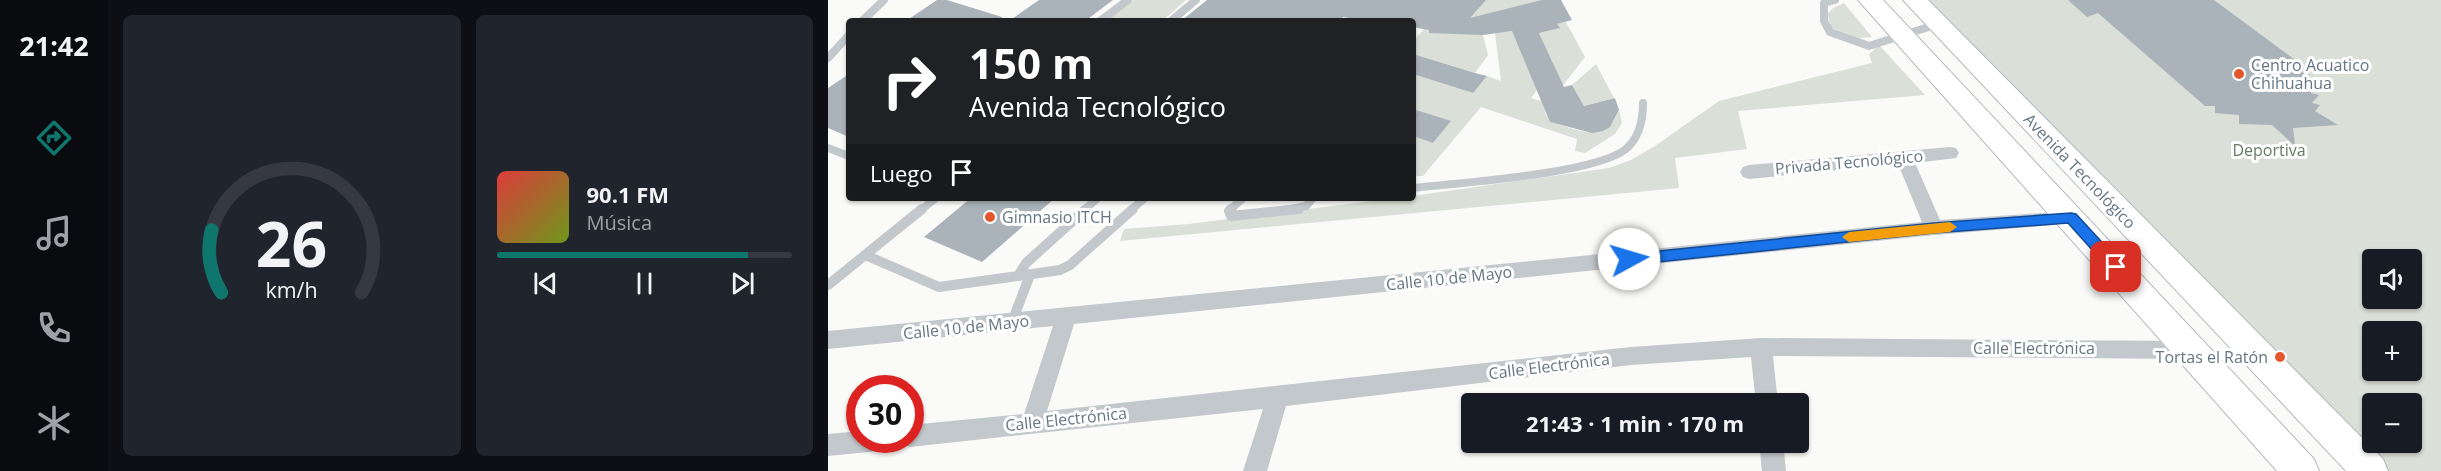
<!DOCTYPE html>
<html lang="es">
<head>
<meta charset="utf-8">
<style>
	:root { --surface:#171b24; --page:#20242c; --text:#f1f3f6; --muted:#9ea1a6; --line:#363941; --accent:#0f766e }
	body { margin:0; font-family:"Open Sans",sans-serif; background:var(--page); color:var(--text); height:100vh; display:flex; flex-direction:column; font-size:22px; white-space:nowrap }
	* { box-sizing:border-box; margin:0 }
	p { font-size:20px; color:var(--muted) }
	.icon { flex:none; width:33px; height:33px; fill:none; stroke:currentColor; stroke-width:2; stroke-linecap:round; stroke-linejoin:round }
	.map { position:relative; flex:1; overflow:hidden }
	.drawer { display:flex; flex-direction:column; gap:15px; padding:15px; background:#0d0f14; width:720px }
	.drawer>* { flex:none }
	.top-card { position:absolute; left:18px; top:18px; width:570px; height:183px; border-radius:6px; box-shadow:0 2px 4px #0004; background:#202124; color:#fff; overflow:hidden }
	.controls { position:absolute; left:1534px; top:249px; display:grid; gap:12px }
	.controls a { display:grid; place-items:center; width:60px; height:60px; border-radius:6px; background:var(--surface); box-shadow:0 2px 4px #0004; font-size:30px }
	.speed { position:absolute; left:18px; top:375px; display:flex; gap:12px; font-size:30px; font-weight:700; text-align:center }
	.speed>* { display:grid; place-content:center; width:78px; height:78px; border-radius:50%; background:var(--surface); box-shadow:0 2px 4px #0004; line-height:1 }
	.speed .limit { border:9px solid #d22; background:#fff; color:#111 }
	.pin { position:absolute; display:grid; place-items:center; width:51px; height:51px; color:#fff; margin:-26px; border-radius:12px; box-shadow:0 3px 9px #0006 }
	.me { position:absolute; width:66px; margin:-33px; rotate:84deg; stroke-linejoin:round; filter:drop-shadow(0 0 4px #0008) }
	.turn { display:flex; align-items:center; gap:21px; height:126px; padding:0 24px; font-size:27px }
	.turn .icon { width:78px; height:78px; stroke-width:2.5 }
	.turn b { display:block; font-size:42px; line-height:51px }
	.then { display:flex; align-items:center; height:57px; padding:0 24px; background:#0003; gap:12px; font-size:22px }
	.drawer .widget { flex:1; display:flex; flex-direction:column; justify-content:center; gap:9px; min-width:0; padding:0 21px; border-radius:9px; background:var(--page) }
	.drawer .dial { align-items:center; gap:0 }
	.dial svg { height:156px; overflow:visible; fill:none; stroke:var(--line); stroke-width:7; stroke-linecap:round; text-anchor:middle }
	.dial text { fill:var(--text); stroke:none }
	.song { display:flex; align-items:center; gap:18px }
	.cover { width:72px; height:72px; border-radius:9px; background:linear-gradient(135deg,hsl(0 70% 55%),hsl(80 70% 35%)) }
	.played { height:6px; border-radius:3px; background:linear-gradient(90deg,var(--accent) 85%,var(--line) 85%) }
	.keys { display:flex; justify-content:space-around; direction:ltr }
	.drawer .tiles { flex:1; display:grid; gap:15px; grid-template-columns:repeat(2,1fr) }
	.trip { position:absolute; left:633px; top:393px; width:348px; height:60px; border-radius:6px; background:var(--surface); box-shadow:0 2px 4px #0004; font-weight:700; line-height:60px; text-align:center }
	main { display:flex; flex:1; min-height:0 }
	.tabs { display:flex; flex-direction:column; width:108px; justify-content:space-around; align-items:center; background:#090b0e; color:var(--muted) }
	.tabs .icon { width:42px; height:42px }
	.tabs .current { color:var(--accent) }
	.tabs b { font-size:27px; color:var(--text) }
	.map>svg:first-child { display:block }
</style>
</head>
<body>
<main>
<nav class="tabs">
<b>21:42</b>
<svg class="icon current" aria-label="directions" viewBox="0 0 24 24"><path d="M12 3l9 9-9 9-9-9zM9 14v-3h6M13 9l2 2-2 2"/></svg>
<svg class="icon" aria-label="music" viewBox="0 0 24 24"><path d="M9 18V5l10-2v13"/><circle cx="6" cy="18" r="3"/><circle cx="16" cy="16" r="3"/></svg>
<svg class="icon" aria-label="phone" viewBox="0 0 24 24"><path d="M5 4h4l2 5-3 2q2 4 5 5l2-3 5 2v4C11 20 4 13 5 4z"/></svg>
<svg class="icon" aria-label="climate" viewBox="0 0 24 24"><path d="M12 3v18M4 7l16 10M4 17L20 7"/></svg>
</nav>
<section class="drawer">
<div class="tiles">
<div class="widget dial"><svg viewBox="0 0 100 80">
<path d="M14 69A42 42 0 1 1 86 69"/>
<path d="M14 69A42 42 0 0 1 9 37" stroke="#0f766e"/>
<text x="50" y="56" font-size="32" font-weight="700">26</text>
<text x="50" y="72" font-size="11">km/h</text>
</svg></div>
<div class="widget">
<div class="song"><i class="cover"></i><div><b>90.1 FM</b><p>Música</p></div></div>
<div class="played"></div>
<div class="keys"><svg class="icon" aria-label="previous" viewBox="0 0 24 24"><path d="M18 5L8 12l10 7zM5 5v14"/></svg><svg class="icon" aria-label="pause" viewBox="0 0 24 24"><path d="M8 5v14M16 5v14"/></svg><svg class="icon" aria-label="next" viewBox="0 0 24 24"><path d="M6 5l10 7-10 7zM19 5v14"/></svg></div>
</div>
</div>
</section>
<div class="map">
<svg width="1613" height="471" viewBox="0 0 1613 471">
	<rect width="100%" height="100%" fill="#fafaf8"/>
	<path fill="#dadfd7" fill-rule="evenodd" d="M306 0H358L334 21H278Z
		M583 0H714L644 23Z
		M1086 0H1613V471H1542ZM1545 260H1584V298H1545ZM1545 332H1584V370H1545ZM1545 404H1584V442H1545Z
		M1016 3 1044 37 1030 38 1004 28 999 15 1005 8Z
		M738 22 757 57 733 88 709 90 703 98 720 103 717 112 722 122C750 129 777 146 791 110L794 123 787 134 757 153 747 151 749 139 653 107 595 176H585V136L605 143 622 122 585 109V74L645 93 659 76 673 81 667 33 684 31 704 75 728 70 711 33 731 28 728 24Z
		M598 27 655 35 660 55 647 73 585 54V41Z
		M1051 45 1097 95 910 111 919 149 847 158 851 188 292 241 296 229 361 224 568 198H585V196L781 168 803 160 827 146 891 101 1044 63 1041 54Z
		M768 64 786 98 756 106 744 85Z"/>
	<path fill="#aab3b9" d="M109 0H119L174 17V21H78Z
		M211 0H285L257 21H181Z
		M379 0H658L642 18 714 0H733L744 20 729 24 732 28 711 33 736 87 744 85 756 106 787 98 791 110 782 127 775 131 764 133 722 122 684 31 655 35 601 33V30L585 27V21H541L515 17 514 21H353Z
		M1240 0H1386L1482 71 1481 77 1489 79 1483 93 1491 95 1484 103 1492 105 1487 111 1510 125 1465 128 1467 146 1444 125 1411 124V115L1387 113V106H1377L1270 13 1259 17Z
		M585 54 647 73 659 76 645 93 585 74Z
		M21 74V137L0 128V88Z
		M585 109 623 121 605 143 585 136Z
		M143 198H227L154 262 96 237Z"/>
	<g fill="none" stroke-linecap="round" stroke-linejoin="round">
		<defs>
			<path id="primary" d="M1030 0H1055L1486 459 1491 471H1449Z
				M1075 0H1100L1555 459 1560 471H1518Z"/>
		</defs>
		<use href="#primary" stroke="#b5babe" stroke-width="2"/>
		<path stroke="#c3c8cc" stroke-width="8" d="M1007 0 996 3V21L1002 32 1041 46 1110 24
			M34 21 56 0
			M272 21 300 0
			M343 21 368 0
			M0 58 21 35
			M0 148 18 155
			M585 188C630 183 767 174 798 149 812 137 815 120 815 103
			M93 210 108 198
			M256 210 270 198
			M303 210 317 198
			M402 210 415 198
			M457 210 478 206 485 198"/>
		<path stroke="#c3c8cc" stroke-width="10" d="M258 209 198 263 190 276 232 270 242 265 305 209
			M403 209 401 211 403 216 471 209
			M37 255 111 287 190 276
			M0 285 94 209
			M184 322 202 275"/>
		<path fill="#c3c8cc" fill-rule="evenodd" d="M1122 147 1128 148 1131 153 1128 158 1087 163 1112 220 1243 211 1250 213 1253 218 1250 223 1106 235 246 324 219 411 803 347 933 338 1363 341 1371 343 1374 350 1371 357 1363 359 945 356 950 404H928L923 357 803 365 458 406 439 471H415L435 409 82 447 74 444 72 440H82V425L196 414 225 326 0 349V331L1094 222 1070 164 921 179 915 177 912 172 915 167 921 165Z
			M32 431V440H63L59 448 51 451 0 456V434Z
			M931 442H955L958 471H934Z"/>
		<use href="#primary" fill="#fff" fill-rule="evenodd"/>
	</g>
	<path fill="#1a73e8" stroke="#114b97" stroke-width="1.5" d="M1243 213 1248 214 1293 263 1295 267 1293 271H1283L1240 223 1106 233 801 265 794 259 801 254 1106 223Z"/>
	<path fill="#f59e0b" d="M1122 222 1129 227 1122 232 1021 242 1014 237 1021 232Z"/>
	<g fill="#e4572e" stroke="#fff" stroke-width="2">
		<circle cx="1411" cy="74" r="6"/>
		<circle cx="162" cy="217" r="6"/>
		<circle cx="1452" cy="357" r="6"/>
	</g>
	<g text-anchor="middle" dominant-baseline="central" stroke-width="6" stroke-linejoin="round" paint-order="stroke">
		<g font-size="16" fill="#657683" stroke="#fff" text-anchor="start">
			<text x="1423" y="65">Centro Acuatico<tspan x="1423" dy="18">Chihuahua</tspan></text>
			<text x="174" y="217">Gimnasio ITCH</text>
			<text x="1440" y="357" text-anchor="end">Tortas el Ratón</text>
		</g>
		<g font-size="16" fill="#687a64" stroke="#fff">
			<text x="1441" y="150">Deportiva</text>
		</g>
		<g font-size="16" fill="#657683" stroke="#fff">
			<text transform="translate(1021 162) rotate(-5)">Privada Tecnológico</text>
			<text transform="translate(1252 171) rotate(46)">Avenida Tecnológico</text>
			<text transform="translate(621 278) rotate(-6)">Calle 10 de Mayo</text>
			<text transform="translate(138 327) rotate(-6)">Calle 10 de Mayo</text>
			<text x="1206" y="348">Calle Electrónica</text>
			<text transform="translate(721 366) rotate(-7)">Calle Electrónica</text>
			<text transform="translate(238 419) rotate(-6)">Calle Electrónica</text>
		</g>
	</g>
</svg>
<div class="controls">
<a><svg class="icon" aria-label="sound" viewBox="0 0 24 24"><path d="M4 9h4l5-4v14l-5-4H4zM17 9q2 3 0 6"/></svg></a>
<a>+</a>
<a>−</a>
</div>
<div class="speed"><div class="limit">30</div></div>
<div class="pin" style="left:1288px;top:267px;background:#d93025"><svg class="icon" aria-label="arrive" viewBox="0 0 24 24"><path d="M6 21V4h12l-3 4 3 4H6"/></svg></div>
<svg class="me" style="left:801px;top:259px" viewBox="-20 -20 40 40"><circle r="19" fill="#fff"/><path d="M0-13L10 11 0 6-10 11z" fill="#1a73e8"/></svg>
<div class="trip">21:43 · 1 min · 170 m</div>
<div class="top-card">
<div class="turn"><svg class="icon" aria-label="right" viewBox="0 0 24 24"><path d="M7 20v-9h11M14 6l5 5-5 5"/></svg><div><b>150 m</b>Avenida Tecnológico</div></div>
<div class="then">Luego<svg class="icon" aria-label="arrive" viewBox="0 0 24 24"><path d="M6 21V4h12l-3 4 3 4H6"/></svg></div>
</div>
</div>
</main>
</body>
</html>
